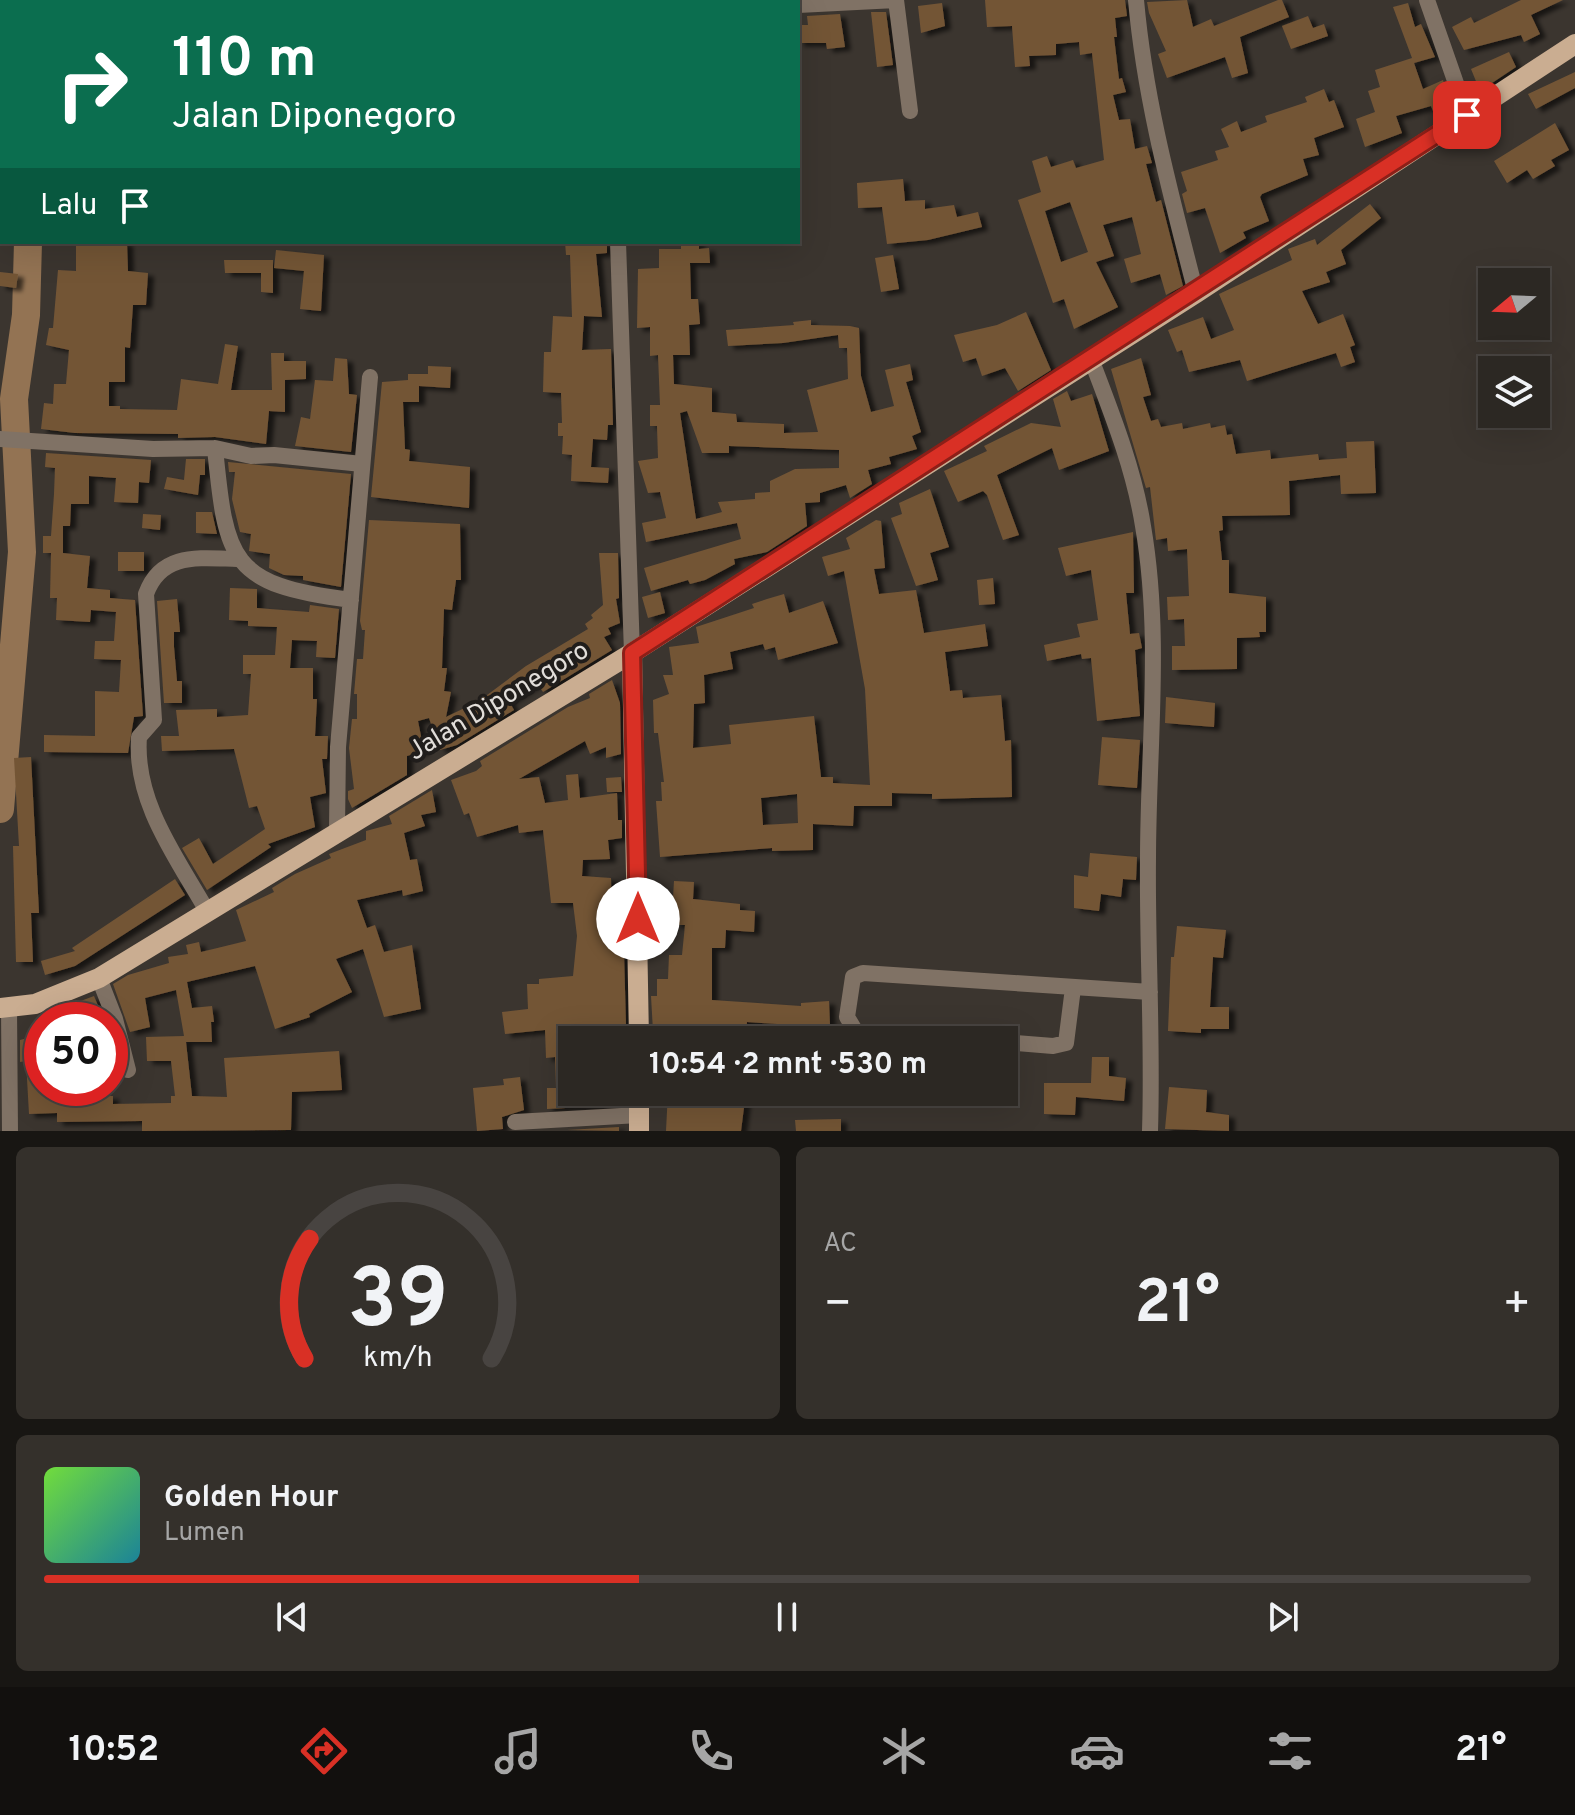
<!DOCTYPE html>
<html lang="id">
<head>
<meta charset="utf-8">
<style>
	:root { --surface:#2c2823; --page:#34302b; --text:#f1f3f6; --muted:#a6a6a6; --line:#484441; --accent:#d93025 }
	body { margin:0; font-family:Overpass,sans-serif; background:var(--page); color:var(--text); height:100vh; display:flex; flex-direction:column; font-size:30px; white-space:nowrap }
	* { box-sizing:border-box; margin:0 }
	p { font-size:26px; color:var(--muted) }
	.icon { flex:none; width:44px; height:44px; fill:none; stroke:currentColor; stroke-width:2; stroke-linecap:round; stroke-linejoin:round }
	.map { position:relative; height:1131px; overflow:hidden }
	.details { display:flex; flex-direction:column; gap:16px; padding:16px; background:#181613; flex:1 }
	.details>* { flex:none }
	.top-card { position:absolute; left:0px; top:0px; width:800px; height:244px; box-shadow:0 8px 32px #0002,0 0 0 2px var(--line); background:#0b6e4f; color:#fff; overflow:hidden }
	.needle { width:52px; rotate:251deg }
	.controls { position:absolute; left:1478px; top:268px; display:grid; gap:16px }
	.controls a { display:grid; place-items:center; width:72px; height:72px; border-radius:0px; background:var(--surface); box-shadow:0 8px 32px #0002,0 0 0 2px var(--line); font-size:40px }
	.speed { position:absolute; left:24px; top:1002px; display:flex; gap:16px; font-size:40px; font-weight:700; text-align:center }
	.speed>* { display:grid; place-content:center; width:104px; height:104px; border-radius:50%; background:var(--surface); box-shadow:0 8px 32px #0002,0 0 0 2px var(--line); line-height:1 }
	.speed .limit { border:12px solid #d22; background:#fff; color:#111 }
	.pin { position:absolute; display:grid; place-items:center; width:68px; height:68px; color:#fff; margin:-34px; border-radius:16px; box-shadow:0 4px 12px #0006 }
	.me { position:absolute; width:88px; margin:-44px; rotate:0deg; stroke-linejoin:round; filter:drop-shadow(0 0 6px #0008) }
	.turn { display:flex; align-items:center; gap:28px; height:168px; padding:0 40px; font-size:36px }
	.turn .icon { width:104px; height:104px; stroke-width:2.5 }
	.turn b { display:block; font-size:56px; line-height:68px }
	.then { display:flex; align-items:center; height:76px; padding:0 40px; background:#0003; gap:16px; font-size:30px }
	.big { font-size:60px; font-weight:700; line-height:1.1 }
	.details .widget { flex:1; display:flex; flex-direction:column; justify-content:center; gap:12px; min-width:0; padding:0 28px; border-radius:12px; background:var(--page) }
	.details .dial { align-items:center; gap:0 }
	.dial svg { height:208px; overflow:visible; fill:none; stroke:var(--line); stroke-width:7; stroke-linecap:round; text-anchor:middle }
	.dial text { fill:var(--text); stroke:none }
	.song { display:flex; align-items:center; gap:24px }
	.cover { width:96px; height:96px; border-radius:12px; background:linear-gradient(135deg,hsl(100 70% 55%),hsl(190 70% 35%)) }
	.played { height:8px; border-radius:4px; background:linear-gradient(90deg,var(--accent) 40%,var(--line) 40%) }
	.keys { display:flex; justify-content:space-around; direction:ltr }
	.heat { display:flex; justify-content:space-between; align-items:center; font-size:44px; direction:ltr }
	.details .tiles { flex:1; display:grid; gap:16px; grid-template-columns:1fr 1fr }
	.widget:last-child { grid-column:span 2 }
	.trip { position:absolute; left:558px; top:1026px; width:460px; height:80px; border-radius:0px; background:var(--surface); box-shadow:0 8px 32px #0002,0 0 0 2px var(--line); font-weight:700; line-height:80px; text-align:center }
	.menu { display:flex; height:128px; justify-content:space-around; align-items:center; background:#12100e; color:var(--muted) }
	.menu .icon { width:56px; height:56px }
	.menu .on { color:var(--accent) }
	.menu b { font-size:36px; color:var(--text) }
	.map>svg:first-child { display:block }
</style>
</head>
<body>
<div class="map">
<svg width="1575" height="1131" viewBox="0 0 1575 1131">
	<defs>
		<filter id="shadow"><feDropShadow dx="6" dy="3.5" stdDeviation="2" flood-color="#0009"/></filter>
	</defs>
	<rect width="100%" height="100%" fill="#3b352f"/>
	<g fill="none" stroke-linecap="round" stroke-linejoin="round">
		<path stroke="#937353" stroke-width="28" d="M37 2V0
			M0 809 22 552 14 399 26 315 28 242"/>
	</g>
	<path fill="#735536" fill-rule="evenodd" filter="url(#shadow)" d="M985 0H1125L1127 16 1115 18 1117 37H1114L1119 79 1122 78 1126 92 1113 95 1119 120 1130 119 1135 149 1147 146 1152 163 1146 164 1156 202 1161 200 1183 286 1166 295 1160 274 1131 283 1124 259 1141 254 1132 217 1103 225 1114 256 1096 262 1118 307 1074 329 1064 299 1053 303 1018 200 1041 192 1032 161 1047 156 1051 167 1073 160 1076 168 1104 160 1092 53 1080 55 1079 42 1056 44V55L1029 56 1030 66 1015 67 1012 26 987 27ZM1070 202 1088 252 1061 262 1045 211Z
		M1187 0 1193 27 1211 19 1214 26 1278 0H1282L1289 17 1240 37 1248 73 1232 78 1225 57 1167 78 1158 54 1166 51 1149 13 1147 2Z
		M1521 0H1563L1531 15 1540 34 1524 42 1521 35 1464 50 1452 27 1471 17 1474 23Z
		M942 3 945 26 921 33 918 6Z
		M1408 3 1415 27 1421 24 1435 57 1414 63 1423 89 1443 80 1453 108 1435 116 1431 106 1396 116 1402 133 1365 147 1356 119 1375 112 1368 91 1380 87 1375 70 1412 58 1393 7Z
		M871 12H886L893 65 877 67Z
		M840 14 845 47 827 49 826 43H798V25H808L807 16Z
		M1308 16 1313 28 1324 24 1328 36 1291 49 1282 26Z
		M1509 52 1516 67 1480 91 1471 69Z
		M1575 72V88L1536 109 1528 94Z
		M1324 89 1329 102 1334 100 1344 127 1314 138 1319 155 1303 159 1308 175 1262 194 1260 197 1269 221 1243 232 1246 238 1220 253 1205 208 1187 213 1182 194 1187 191 1181 172 1218 160 1215 151 1229 147 1221 129 1237 121 1241 132 1267 122 1265 116 1307 102 1305 97Z
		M1555 123 1569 150 1551 160 1555 166 1533 179 1527 170 1507 183 1494 161Z
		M903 179 905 201 925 200V209L954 205 957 217 978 212 982 227 928 240 887 244 882 207 858 208 857 183Z
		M1370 204 1381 218 1341 250 1346 264 1326 272 1330 282 1302 291 1318 324 1343 314 1355 345 1350 347 1355 362 1341 367 1336 353 1247 381 1240 360 1189 372 1182 350 1177 352 1168 330 1203 317 1211 339 1234 330 1219 294 1292 260 1288 249 1315 239 1317 245Z
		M76 242H127L128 271 148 273 146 305H133L130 348 125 347V382H109V406H120V409L177 410 181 379 218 384 225 344 238 346 231 390H272L271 353H284V361H306V379L285 380V412L269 411 266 444 215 437 178 438V434L75 433 41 429 44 403 53 404 54 384H66L69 350 46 345 49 328H53L58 270 76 271Z
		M565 242H607V253L596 254 602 317 584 316 582 350 611 349 613 425H608L607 440 593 439 591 467 609 468 608 483 571 481 572 455 562 454 563 436H558V423H562L561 393 543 392 544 352H551L553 316 572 317 570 255H566Z
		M681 242H699V249L709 248 710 263H690L691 299H698L700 324 689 325 690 355H673L674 384 712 388V412L736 414 737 422 784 424V433L818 432 807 390 848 379 847 348H839L838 335 783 343 728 346 726 330 794 325 793 322 811 320V325L850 326 859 328 861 376 871 412 894 406 885 370 910 364 913 380 906 382 921 432 912 436 917 449 889 457 891 464 868 470 872 484 850 498 846 485 820 493V502L805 503 807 526 767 552 734 559 735 564 705 580 690 584 688 580 651 591 644 568 741 539 737 523 646 542 642 523 666 518 660 492 648 493 638 461 658 458 657 426H650V405H660L658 355 650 356V327L637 328 638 269 659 268V249H681ZM687 411 702 453H729V446L839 450V468L795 469 770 481V492L755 493V499L718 502 722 512 696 519 680 413Z
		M276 250 324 255 321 311 300 309 304 271 274 268Z
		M893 255 899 289 881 292 875 258Z
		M224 260H273V293L261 292V273H225Z
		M0 272 18 274 16 288 0 286Z
		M1026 312 1051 370 1018 391 1005 368 982 376 976 358 963 362 954 335 997 325Z
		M335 358 347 359 349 394 357 395 351 452 295 446 301 417 310 419 315 380 333 381Z
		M1141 358 1151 395 1143 397 1151 421 1158 419 1161 427 1182 423 1183 429 1210 423 1211 428 1225 425 1227 435 1232 434 1236 454 1270 450 1271 459 1318 454 1319 460 1347 458 1346 442 1374 441 1376 493 1341 494 1340 475 1289 481 1290 515 1222 516 1223 530 1219 531 1222 560H1229V593L1266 597V632H1259L1260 637 1237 638V669L1172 670V646H1185L1184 619 1168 620 1167 597 1189 596 1187 549 1168 551 1167 538 1156 540 1150 487 1146 488 1111 369Z
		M428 366 451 367 450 388 419 386V402H403L405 449 410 450 409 461 470 467 469 508 371 497 382 382 408 380V374H428Z
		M1067 391 1071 401 1092 394 1109 451 1059 470 1052 448 997 475 1019 535 1003 540 987 495 983 491 958 502 944 471 987 451 984 446 1031 423 1061 427 1053 399Z
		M46 453 151 460 149 483 139 482 138 503 114 502 116 478 89 476V504H71L70 526H63V553L90 556 87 588 110 590V598L135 600 143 716 134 717 128 753 44 752V735L95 736V691L119 692 121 660 94 659 95 641H114L116 612 91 610 90 622 56 620 57 598H50L51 553H43V536H51L54 494 55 468 45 467Z
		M186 459H205V475H200L198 495 164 489 167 477 184 480Z
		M228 462 351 474 341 587 303 580V576L284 575 269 568 270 554 249 551 251 534 240 532 232 499 235 472H229Z
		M930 489 949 547 930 553 938 580 916 586 891 518 902 514 899 503Z
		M196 512H212L217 534 196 533Z
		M143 514 161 515 160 530 142 528Z
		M369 520 460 524 461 580H456L452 610 444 609 442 668H447L444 691 451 692 446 717 479 701 526 666 588 629 585 624 593 618 591 615 603 605 599 553H618L619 598 616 599 620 623 608 628 611 634 604 637 612 650 543 692 537 683 509 701 514 710 457 745 440 750 429 718 418 721 424 751 407 756V775L352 808 348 799V791L354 789 349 748 352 719H357V694H354L357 659H363L365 630H362L360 621Z
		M876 520 881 521 885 568 874 569 879 594 916 590 924 633 985 624 988 646 945 652 950 691 962 690 963 698 1001 695 1005 741 1011 740 1012 797 932 799V794L892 793V806H854L853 826 813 824V850L772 851V848L660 857 656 801H662L661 782H664L658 733H654L653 700 669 694 663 675H673L669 647 699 643 696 627 754 608 752 604 767 599 784 594 789 613 823 601 838 643 778 660 775 647 765 650 763 644 730 652 733 669 704 675 705 703 694 704 693 748 731 744 729 725 814 716 821 777H833V783L870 785 865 689 844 571 828 576 822 557 850 549 846 538ZM797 794 798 823 763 825 761 798Z
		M1133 532 1134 593H1126L1130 634 1139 633 1142 648 1135 650 1140 716 1097 721 1091 658 1082 659 1081 654 1047 661 1044 645 1080 637 1077 624 1098 620 1091 570 1066 576 1058 548Z
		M118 552H144V571H118Z
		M993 578 995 604 979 605 977 580Z
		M230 588 257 589V608L309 612 310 605 339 609 335 658 316 657 317 641 292 640 290 668H313V699H317L315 736H328L327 759H322L326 793 310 797 315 827 268 844 271 847 207 890 182 848 199 838 213 864 265 829 257 806 249 808 234 749 162 751 161 736H179L176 710 217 709V717L248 715 251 674H243V655H275L277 627 248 626V621L229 620Z
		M660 592 665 613 648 618 642 597Z
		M177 599 180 632H174V647L177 681H182V703H164L157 601Z
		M612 680 620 703 621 754 606 758V747L590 754 585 741 519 779 539 777 545 803 568 800 566 775 578 774 580 798 617 793 618 820H622V838L608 840 610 859 583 860 582 876 611 878 613 952H624L626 1025H621L622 1040H572V1092H620L621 1105 547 1109V1088H556L555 1057 546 1058 545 1030 505 1034 502 1012 528 1009 527 984H539V979L573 976 577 936 573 903H551L543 830 519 833 518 825 477 837 469 813 464 815 451 780 476 771 482 766 480 761 568 707 590 698 589 694Z
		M1166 697 1215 703 1214 727 1165 723Z
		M1102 737 1140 740 1137 788 1098 785Z
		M31 757 39 913H31L33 962H16L13 846H19L14 758Z
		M621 777 622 792H607L606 778Z
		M432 790 436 812 421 815 425 826 404 833 410 860 417 859 423 891 403 896 402 890 357 900 367 928 375 925 384 952 412 945 421 1009 384 1017 363 949 336 959 352 992 309 1014 310 1017 275 1029 255 966 187 982 192 1008 212 1006 214 1022H211L212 1042H186L192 1096 227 1097 224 1058 339 1051 342 1090 292 1092 291 1130 142 1131V1121L57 1122V1113L29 1114 26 1061 20 1062V1040L42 1034V1088H80L81 1094 87 1096H113V1104L171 1103V1096H175L171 1061H147L146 1037 184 1036 176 990 145 998 150 1027 130 1032 113 984 128 975 169 963 168 957 188 954 186 945 199 942 201 952 246 941 236 910 274 892 272 888 295 874 331 858 329 854 366 840V831L392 824 389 816Z
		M1090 853 1137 857 1136 880 1123 879 1121 897 1101 894 1099 911 1074 908V875L1088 877Z
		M175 879 185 895 75 966 45 975 41 961 75 951 72 948Z
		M674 881 694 882 693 899 740 904V910L755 911 754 932 726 930 725 948H712V1000L801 1006V1003L829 1001 830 1025 827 1026V1040H810V1026L747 1022 746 1040H672V1032L653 1031 651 996H657V979H668L669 955H682L685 925H675L676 918 658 916 660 897 673 898Z
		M1177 926 1226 930 1223 958 1213 957 1210 1007H1229V1029H1201V1033L1168 1031 1171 957H1174Z
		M94 996 104 1020H39L38 1017Z
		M1092 1057H1109V1076L1126 1078 1124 1101 1076 1097 1075 1115 1044 1114V1083H1091Z
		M520 1077 524 1110 502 1117 503 1129 477 1131 473 1088 504 1085 503 1079Z
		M1169 1087 1207 1090 1206 1112 1229 1115V1131L1165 1129Z
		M668 1092H746L741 1131H666Z
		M841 1119V1131H796L795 1120Z
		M619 1127V1131L567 1130Z"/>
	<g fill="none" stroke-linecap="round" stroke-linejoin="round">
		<path stroke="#807265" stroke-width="16" d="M143 0V2
			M568 0 580 2
			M896 0 910 111
			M1136 0C1145 101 1171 195 1196 293
			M1427 0 1467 115
			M490 1V2
			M698 2V0
			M798 5 896 0
			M0 169H2
			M618 242 632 653
			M1091 359C1112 414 1134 469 1143 526 1162 636 1148 748 1148 859 1147 949 1153 1040 1150 1131
			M0 439 153 449 215 448 251 456 274 455 362 464
			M215 448C226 561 230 585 351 600
			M337 830 338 747 370 377
			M207 911C177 858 134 802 139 737L154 720 146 594C161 552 199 558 237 559
			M99 978 115 1019 128 1070
			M9 1008 10 1131
			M970 1040 856 1032 847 1017 853 977 863 973 1150 992
			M1004 1042 1053 1046 1066 1043 1073 988
			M515 1122 639 1115"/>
		<path stroke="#caad91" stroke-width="20" d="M632 653 639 1040
			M0 1008 35 1004 99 978 632 653 1196 293 1575 44
			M639 1092V1131"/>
	</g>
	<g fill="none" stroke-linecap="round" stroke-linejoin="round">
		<defs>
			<path id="route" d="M638 919 632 653 1467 115"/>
		</defs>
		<use href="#route" stroke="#8d1f18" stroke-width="20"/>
		<use href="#route" stroke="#d93025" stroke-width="14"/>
	</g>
	<g text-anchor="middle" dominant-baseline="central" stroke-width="8" stroke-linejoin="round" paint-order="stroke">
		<g font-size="26" fill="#e2deda" stroke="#201d1b">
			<text transform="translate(499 702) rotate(-31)">Jalan Diponegoro</text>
		</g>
	</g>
</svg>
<div class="controls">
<a><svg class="needle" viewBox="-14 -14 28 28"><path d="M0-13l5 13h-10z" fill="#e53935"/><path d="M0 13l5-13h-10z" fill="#a6a6a6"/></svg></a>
<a><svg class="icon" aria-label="layers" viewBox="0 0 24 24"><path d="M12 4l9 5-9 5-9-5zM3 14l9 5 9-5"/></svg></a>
</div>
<div class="speed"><div class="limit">50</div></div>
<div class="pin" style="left:1467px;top:115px;background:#d93025"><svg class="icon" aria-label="arrive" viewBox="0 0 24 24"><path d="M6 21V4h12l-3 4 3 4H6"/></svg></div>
<svg class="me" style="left:638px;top:919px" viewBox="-20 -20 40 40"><circle r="19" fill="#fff"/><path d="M0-13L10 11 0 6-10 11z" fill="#d93025"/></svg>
<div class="trip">10:54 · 2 mnt · 530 m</div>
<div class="top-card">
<div class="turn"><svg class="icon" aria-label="right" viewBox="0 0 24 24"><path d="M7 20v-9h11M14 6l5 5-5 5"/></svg><div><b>110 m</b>Jalan Diponegoro</div></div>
<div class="then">Lalu<svg class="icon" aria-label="arrive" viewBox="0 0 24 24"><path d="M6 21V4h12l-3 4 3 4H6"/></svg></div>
</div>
</div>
<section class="details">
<div class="tiles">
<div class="widget dial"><svg viewBox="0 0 100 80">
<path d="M14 69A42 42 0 1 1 86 69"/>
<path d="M14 69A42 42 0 0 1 16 23" stroke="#d93025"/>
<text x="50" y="56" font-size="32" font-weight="700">39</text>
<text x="50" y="72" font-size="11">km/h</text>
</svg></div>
<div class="widget"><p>AC</p>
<div class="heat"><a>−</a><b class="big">21°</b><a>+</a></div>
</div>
<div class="widget">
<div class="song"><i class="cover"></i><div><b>Golden Hour</b><p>Lumen</p></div></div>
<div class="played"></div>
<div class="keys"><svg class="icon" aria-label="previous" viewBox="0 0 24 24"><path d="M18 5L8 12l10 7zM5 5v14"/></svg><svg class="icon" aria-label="pause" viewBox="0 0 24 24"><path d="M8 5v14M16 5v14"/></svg><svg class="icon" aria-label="next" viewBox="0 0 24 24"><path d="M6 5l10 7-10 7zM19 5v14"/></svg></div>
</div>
</div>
</section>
<nav class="menu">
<b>10:52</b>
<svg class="icon on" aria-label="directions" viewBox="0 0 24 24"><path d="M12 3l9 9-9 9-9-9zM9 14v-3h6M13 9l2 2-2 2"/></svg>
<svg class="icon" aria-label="music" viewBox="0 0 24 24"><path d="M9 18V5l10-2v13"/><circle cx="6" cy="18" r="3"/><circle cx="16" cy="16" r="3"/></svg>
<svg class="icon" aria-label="phone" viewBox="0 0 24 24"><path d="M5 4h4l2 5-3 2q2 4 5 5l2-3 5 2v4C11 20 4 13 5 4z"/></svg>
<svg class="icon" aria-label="climate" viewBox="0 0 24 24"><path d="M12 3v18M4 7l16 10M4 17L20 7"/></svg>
<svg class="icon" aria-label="car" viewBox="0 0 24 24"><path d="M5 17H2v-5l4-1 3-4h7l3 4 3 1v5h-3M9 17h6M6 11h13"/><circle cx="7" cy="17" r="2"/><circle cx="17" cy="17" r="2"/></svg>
<svg class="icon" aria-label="filters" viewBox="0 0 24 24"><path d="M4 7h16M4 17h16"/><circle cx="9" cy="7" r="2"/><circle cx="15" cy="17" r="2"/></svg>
<b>21°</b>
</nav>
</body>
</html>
